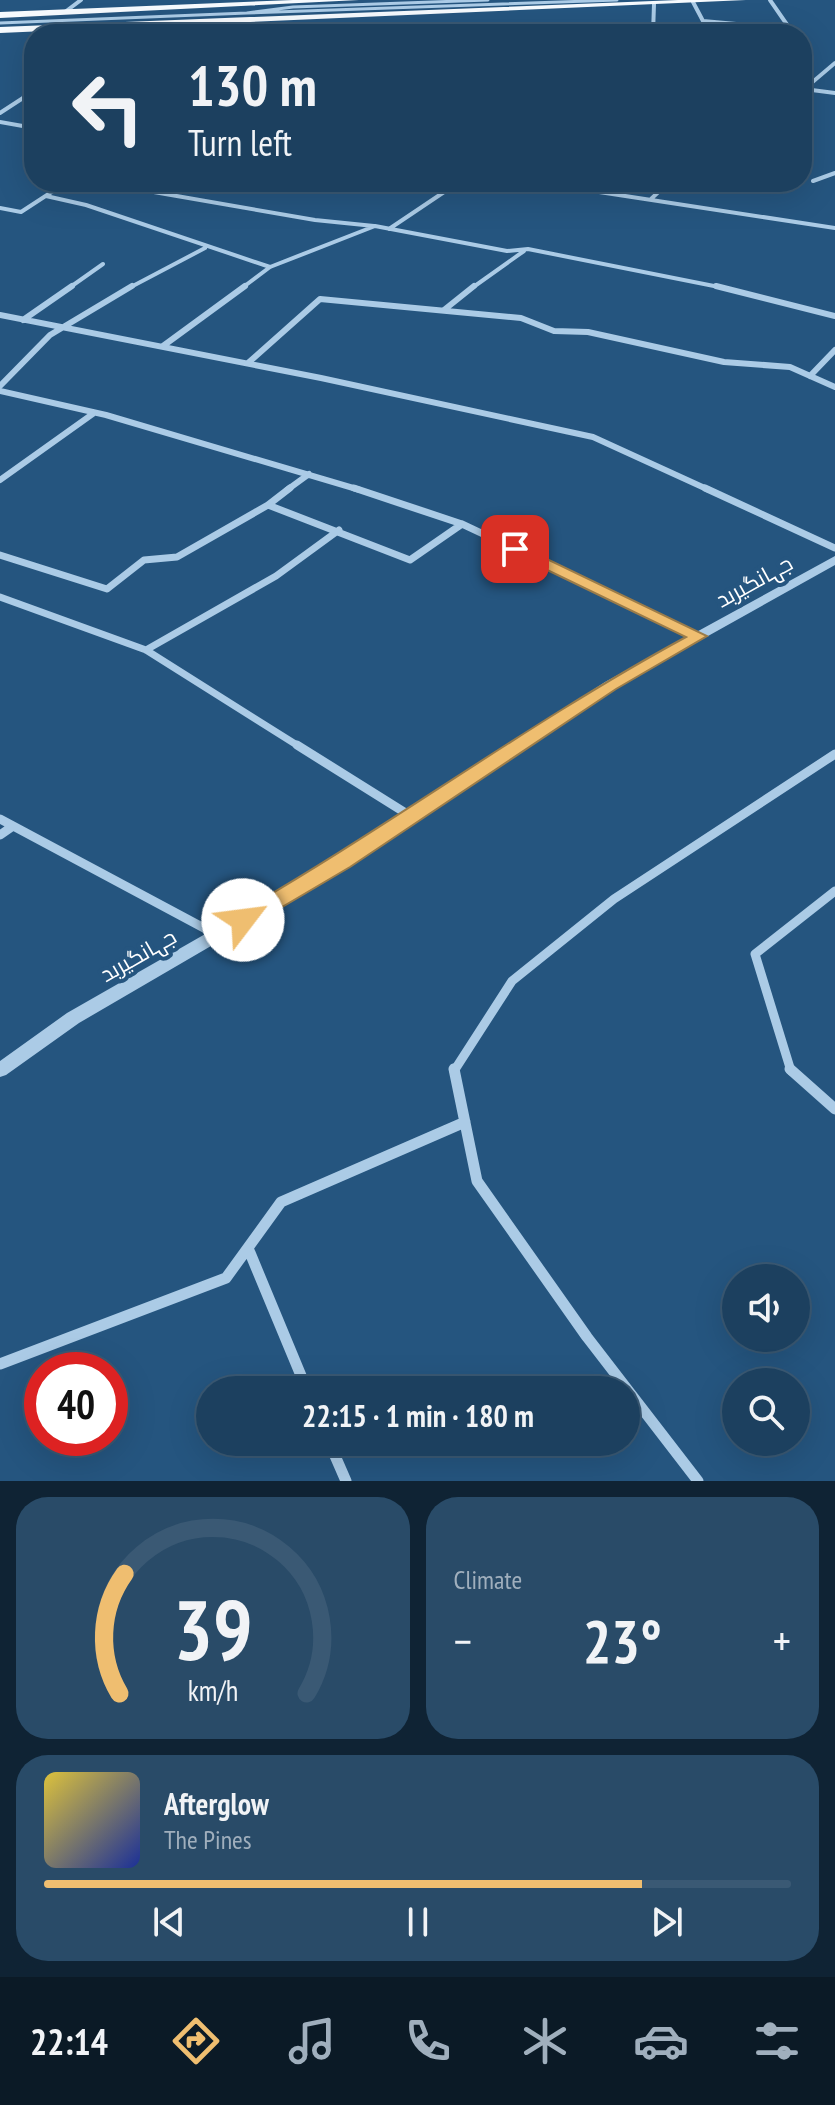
<!DOCTYPE html>
<html lang="en">
<head>
<meta charset="utf-8">
<style>
	:root { --surface:#1c405f; --page:#294b68; --text:#f1f3f6; --muted:#a0afbd; --line:#3a5974; --accent:#efbe70 }
	body { margin:0; font-family:"PT Sans Narrow",Cairo,sans-serif; background:var(--page); color:var(--text); height:100vh; display:flex; flex-direction:column; font-size:30px; white-space:nowrap }
	* { box-sizing:border-box; margin:0 }
	p { font-size:26px; color:var(--muted) }
	.icon { flex:none; width:44px; height:44px; fill:none; stroke:currentColor; stroke-width:2; stroke-linecap:round; stroke-linejoin:round }
	.map { position:relative; height:1481px; overflow:hidden }
	.panel { display:flex; flex-direction:column; gap:16px; padding:16px; background:#0f2334; flex:1 }
	.panel>* { flex:none }
	.banner { position:absolute; left:24px; top:24px; width:788px; height:168px; border-radius:32px; box-shadow:0 8px 32px #0002,0 0 0 2px var(--line); background:#1c405f; color:var(--text); overflow:hidden }
	.fabs { position:absolute; left:722px; top:1264px; display:grid; gap:16px }
	.fabs a { display:grid; place-items:center; width:88px; height:88px; border-radius:50%; background:var(--surface); box-shadow:0 8px 32px #0002,0 0 0 2px var(--line); font-size:40px }
	.speed { position:absolute; left:24px; top:1352px; display:flex; gap:16px; font-size:40px; font-weight:700; text-align:center }
	.speed>* { display:grid; place-content:center; width:104px; height:104px; border-radius:50%; background:var(--surface); box-shadow:0 8px 32px #0002,0 0 0 2px var(--line); line-height:1 }
	.speed .limit { border:12px solid #d22; background:#fff; color:#111 }
	.pin { position:absolute; display:grid; place-items:center; width:68px; height:68px; color:#fff; margin:-34px; border-radius:16px; box-shadow:0 4px 12px #0006 }
	.me { position:absolute; width:88px; margin:-44px; rotate:60deg; stroke-linejoin:round; filter:drop-shadow(0 0 6px #0008) }
	.turn { display:flex; align-items:center; gap:28px; height:168px; padding:0 32px; font-size:36px }
	.turn .icon { width:104px; height:104px; stroke-width:2.5 }
	.turn b { display:block; font-size:56px; line-height:68px }
	.big { font-size:60px; font-weight:700; line-height:1.1 }
	.panel .card { flex:1; display:flex; flex-direction:column; justify-content:center; gap:12px; min-width:0; padding:0 28px; border-radius:32px; background:var(--page) }
	.panel .dial { align-items:center; gap:0 }
	.dial svg { height:208px; overflow:visible; fill:none; stroke:var(--line); stroke-width:7; stroke-linecap:round; text-anchor:middle }
	.dial text { fill:var(--text); stroke:none }
	.song { display:flex; align-items:center; gap:24px }
	.cover { width:96px; height:96px; border-radius:12px; background:linear-gradient(135deg,hsl(50 70% 55%),hsl(230 70% 35%)) }
	.played { height:8px; border-radius:4px; background:linear-gradient(90deg,var(--accent) 80%,var(--line) 80%) }
	.keys { display:flex; justify-content:space-around; direction:ltr }
	.heat { display:flex; justify-content:space-between; align-items:center; font-size:44px; direction:ltr }
	.panel .tiles { flex:1; display:grid; gap:16px; grid-template-columns:1fr 1fr }
	.card:last-child { grid-column:span 2 }
	.trip { position:absolute; left:196px; top:1376px; width:444px; height:80px; border-radius:40px; background:var(--surface); box-shadow:0 8px 32px #0002,0 0 0 2px var(--line); font-weight:700; line-height:80px; text-align:center }
	.tabs { display:flex; height:128px; justify-content:space-around; align-items:center; background:#0b1a26; color:var(--muted) }
	.tabs .icon { width:56px; height:56px }
	.tabs .on { color:var(--accent) }
	.tabs b { font-size:36px; color:var(--text) }
	.map>svg:first-child { display:block }
</style>
</head>
<body>
<div class="map">
<svg width="835" height="1481" viewBox="0 0 835 1481">
	<rect width="100%" height="100%" fill="#25557f"/>
	<g fill="none" stroke-linecap="round" stroke-linejoin="round">
		<path stroke="#abcbe6" stroke-width="3" d="M488 0 293 7 247 13 617 0
			M0 23 247 13"/>
		<path stroke="#abcbe6" stroke-width="4" d="M693 2 703 21 790 29 770 0
			M65 12 81 0
			M482 34 653 26
			M653 34 654 4
			M804 89 835 93
			M802 91 835 63
			M0 113 23 98 34 78
			M0 122 34 128
			M813 181 835 173
			M96 182 315 220 374 226
			M555 182 573 188 835 228
			M46 196 86 205 270 267
			M651 199 669 182
			M0 208 21 212 67 182
			M389 229 459 182
			M69 288 103 264
			M129 288 205 248
			M242 288 270 267 375 226 507 251 528 249 724 288
			M472 288 524 251"/>
		<path stroke="#abcbe6" stroke-width="6" d="M716 286 835 316
			M444 310 474 286
			M0 315 321 378 593 437 709 490
			M23 320 72 286
			M163 346 245 286
			M248 363 320 299 521 318 554 331 588 332 724 362 790 367 835 387
			M810 376 835 350
			M0 386 50 335 132 286
			M0 391 106 415 360 490
			M0 480 94 413
			M287 490 309 474"/>
		<path stroke="#abcbe6" stroke-width="7" d="M290 488 268 505 410 560 462 524
			M354 488 462 524 699 636
			M705 488 835 548
			M0 555 107 589 144 560 177 557 268 505
			M0 597 146 650 300 747
			M146 650 276 576 339 530"/>
		<path stroke="#abcbe6" stroke-width="9" d="M297 745 412 817
			M0 819 217 935
			M0 835 13 826
			M454 1071 512 981 614 899 835 754
			M791 1071 755 954 835 891"/>
		<path stroke="#abcbe6" stroke-width="11" d="M454 1069 477 1181 587 1337 698 1481
			M790 1069 835 1109
			M248 1248 307 1390
			M0 1364 226 1278 281 1202 465 1122
			M329 1442 346 1481"/>
		<path fill="#abcbe6" fill-rule="evenodd" d="M835 556V565L615 688 348 866 79 1023 6 1075 0 1077V1061L67 1013 338 858 605 682Z"/>
		<path fill="#f6fafe" fill-rule="evenodd" d="M293 0H359L0 18V12Z
			M678 0H746L0 33V27Z"/>
	</g>
	<path fill="#efbe70" stroke="#9b7c49" stroke-width="2" d="M510 546H520L707 636 616 689 350 867 250 926H235L232 920 235 915C389 827 531 721 686 637L510 552Z"/>
	<g text-anchor="middle" dominant-baseline="central" stroke-width="8" stroke-linejoin="round" paint-order="stroke">
		<g font-size="22" fill="#fff" stroke="#25557f">
			<text transform="translate(754 581) rotate(-29)">جہانگیربد</text>
			<text transform="translate(138 955) rotate(-30)">جہانگیربد</text>
		</g>
	</g>
</svg>
<div class="fabs">
<a><svg class="icon" aria-label="sound" viewBox="0 0 24 24"><path d="M4 9h4l5-4v14l-5-4H4zM17 9q2 3 0 6"/></svg></a>
<a><svg class="icon" aria-label="search" viewBox="0 0 24 24"><circle cx="10" cy="10" r="6"/><path d="M15 15l6 6"/></svg></a>
</div>
<div class="speed"><div class="limit">40</div></div>
<div class="pin" style="left:515px;top:549px;background:#d93025"><svg class="icon" aria-label="arrive" viewBox="0 0 24 24"><path d="M6 21V4h12l-3 4 3 4H6"/></svg></div>
<svg class="me" style="left:243px;top:920px" viewBox="-20 -20 40 40"><circle r="19" fill="#fff"/><path d="M0-13L10 11 0 6-10 11z" fill="#efbe70"/></svg>
<div class="trip">22:15 · 1 min · 180 m</div>
<div class="banner">
<div class="turn"><svg class="icon" aria-label="left" viewBox="0 0 24 24"><path d="M17 20v-9H6M10 6l-5 5 5 5"/></svg><div><b>130 m</b>Turn left</div></div>
</div>
</div>
<section class="panel">
<div class="tiles">
<div class="card dial"><svg viewBox="0 0 100 80">
<path d="M14 69A42 42 0 1 1 86 69"/>
<path d="M14 69A42 42 0 0 1 16 23" stroke="#efbe70"/>
<text x="50" y="56" font-size="32" font-weight="700">39</text>
<text x="50" y="72" font-size="11">km/h</text>
</svg></div>
<div class="card"><p>Climate</p>
<div class="heat"><a>−</a><b class="big">23°</b><a>+</a></div>
</div>
<div class="card">
<div class="song"><i class="cover"></i><div><b>Afterglow</b><p>The Pines</p></div></div>
<div class="played"></div>
<div class="keys"><svg class="icon" aria-label="previous" viewBox="0 0 24 24"><path d="M18 5L8 12l10 7zM5 5v14"/></svg><svg class="icon" aria-label="pause" viewBox="0 0 24 24"><path d="M8 5v14M16 5v14"/></svg><svg class="icon" aria-label="next" viewBox="0 0 24 24"><path d="M6 5l10 7-10 7zM19 5v14"/></svg></div>
</div>
</div>
</section>
<nav class="tabs">
<b>22:14</b>
<svg class="icon on" aria-label="directions" viewBox="0 0 24 24"><path d="M12 3l9 9-9 9-9-9zM9 14v-3h6M13 9l2 2-2 2"/></svg>
<svg class="icon" aria-label="music" viewBox="0 0 24 24"><path d="M9 18V5l10-2v13"/><circle cx="6" cy="18" r="3"/><circle cx="16" cy="16" r="3"/></svg>
<svg class="icon" aria-label="phone" viewBox="0 0 24 24"><path d="M5 4h4l2 5-3 2q2 4 5 5l2-3 5 2v4C11 20 4 13 5 4z"/></svg>
<svg class="icon" aria-label="climate" viewBox="0 0 24 24"><path d="M12 3v18M4 7l16 10M4 17L20 7"/></svg>
<svg class="icon" aria-label="car" viewBox="0 0 24 24"><path d="M5 17H2v-5l4-1 3-4h7l3 4 3 1v5h-3M9 17h6M6 11h13"/><circle cx="7" cy="17" r="2"/><circle cx="17" cy="17" r="2"/></svg>
<svg class="icon" aria-label="filters" viewBox="0 0 24 24"><path d="M4 7h16M4 17h16"/><circle cx="9" cy="7" r="2"/><circle cx="15" cy="17" r="2"/></svg>
</nav>
</body>
</html>
